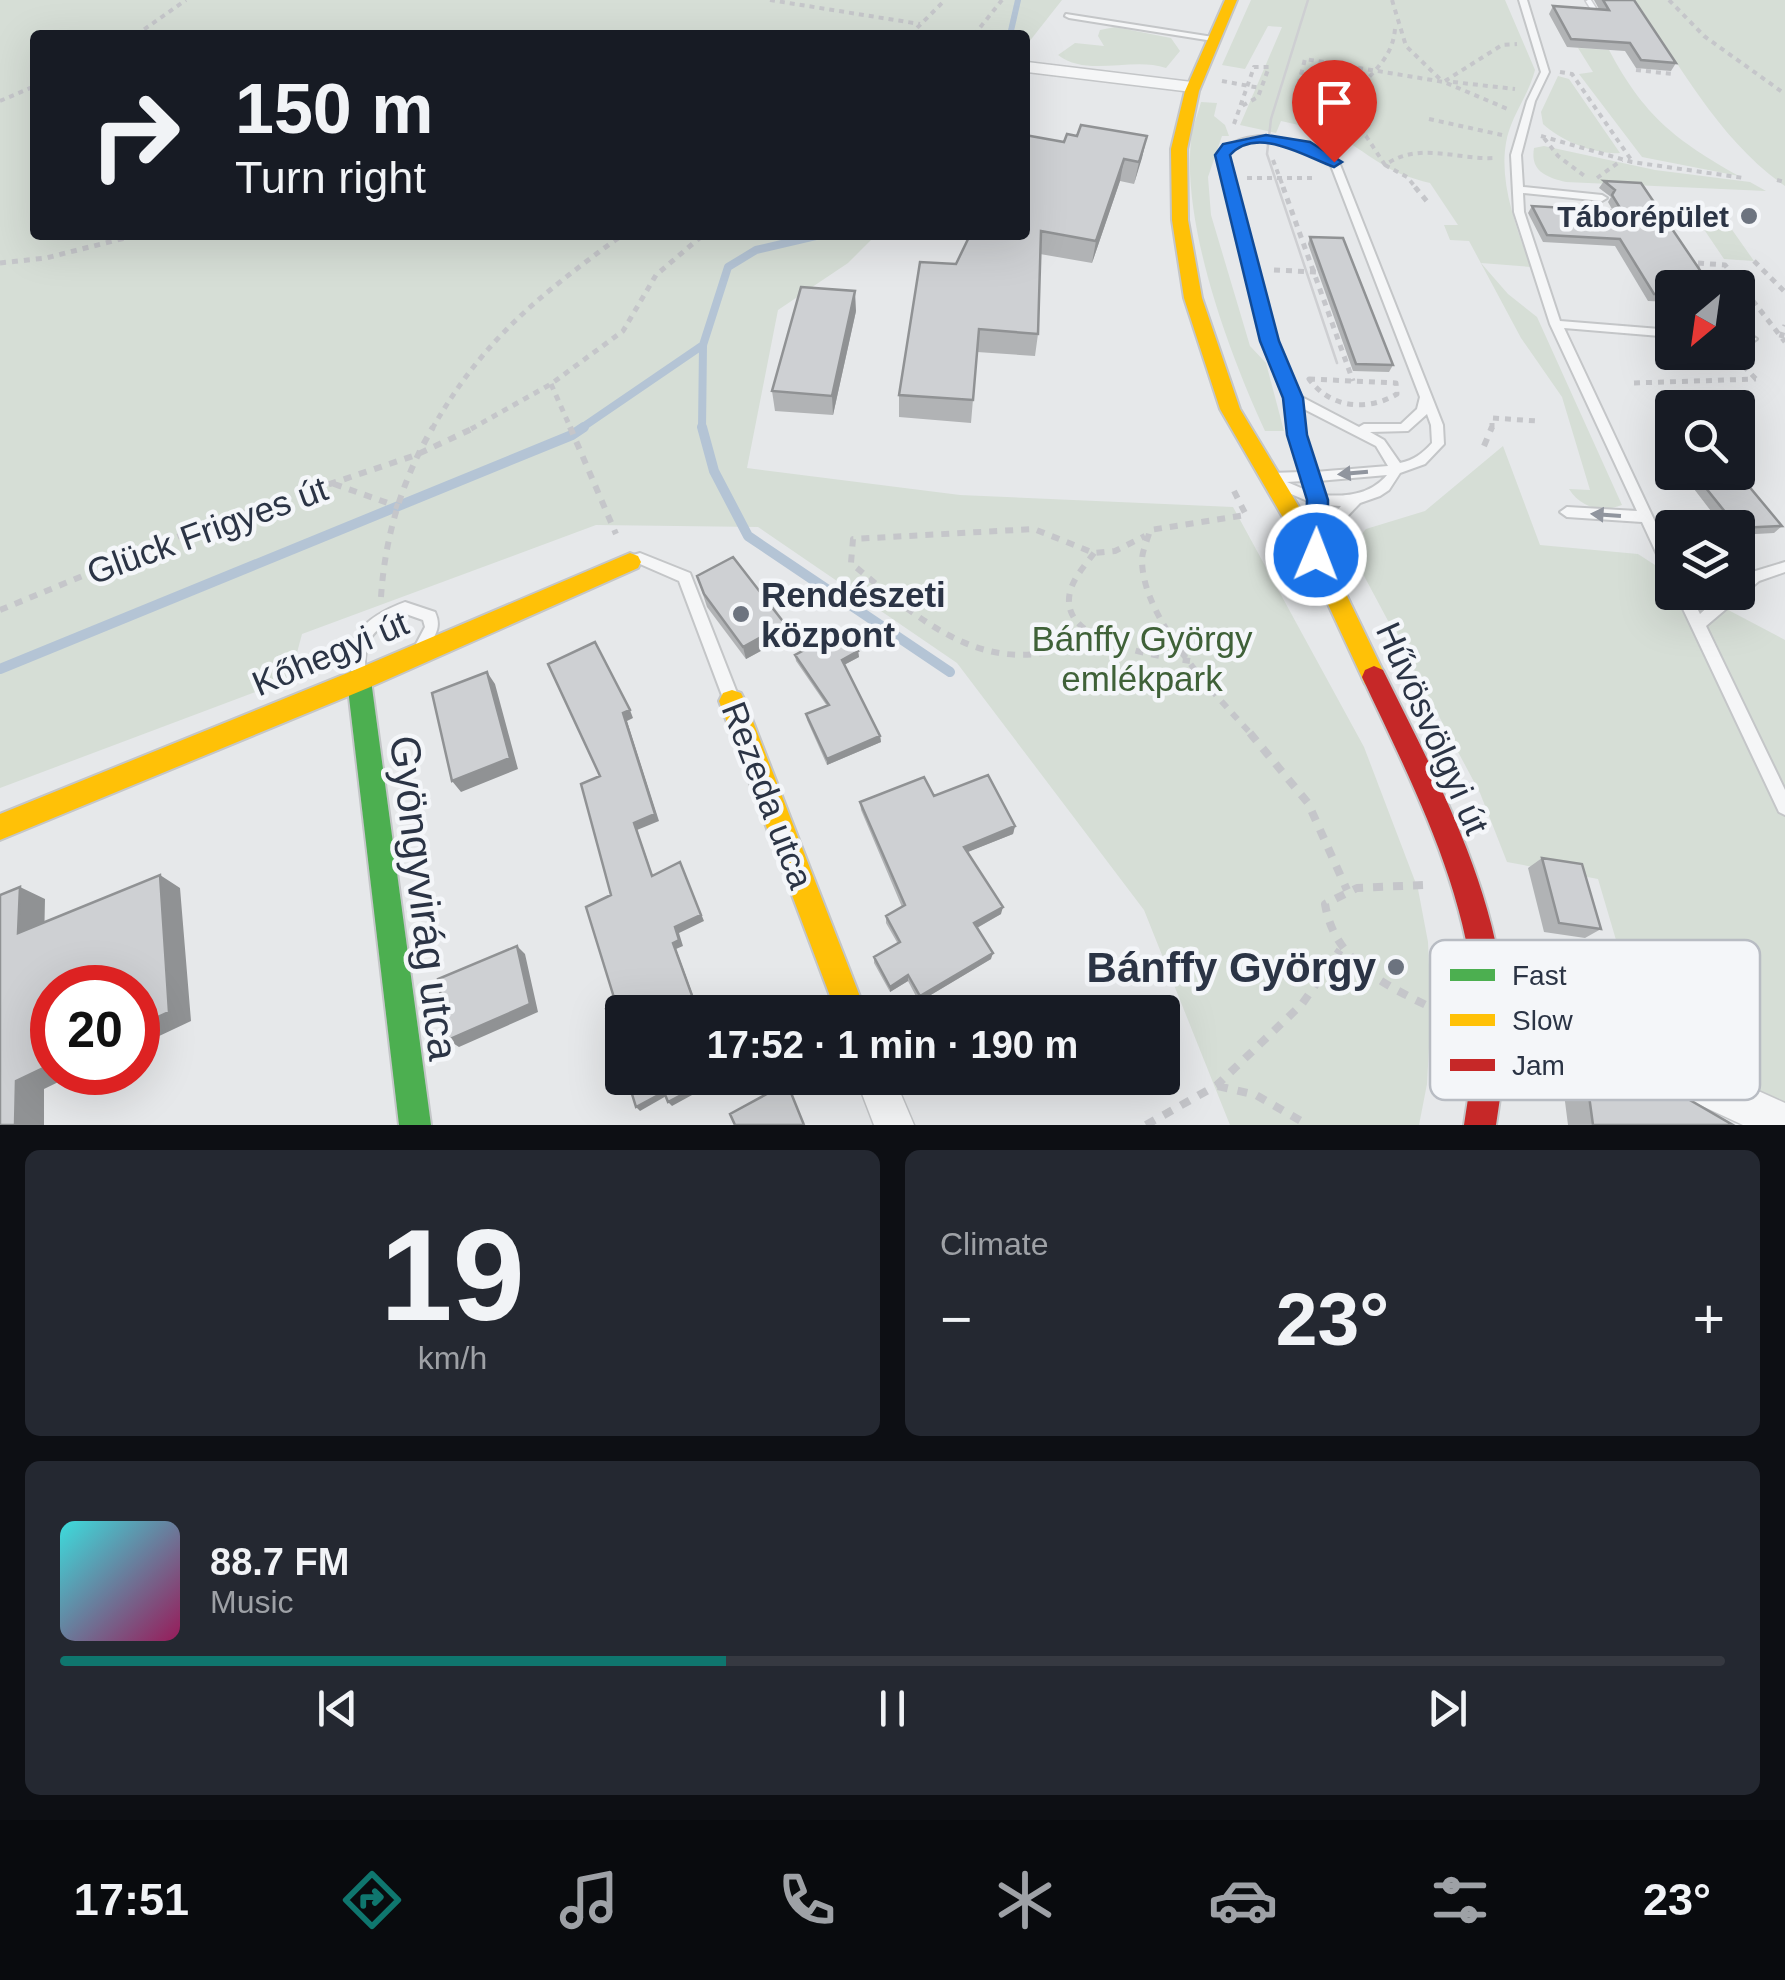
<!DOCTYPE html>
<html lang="en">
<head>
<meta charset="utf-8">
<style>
	:root { --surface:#171b24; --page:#242831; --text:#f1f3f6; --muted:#9ea1a6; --line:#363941; --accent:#0f766e }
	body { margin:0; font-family:Arial,sans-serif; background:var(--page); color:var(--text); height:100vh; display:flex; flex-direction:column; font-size:38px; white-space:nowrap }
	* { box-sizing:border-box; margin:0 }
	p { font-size:32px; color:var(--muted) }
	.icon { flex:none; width:55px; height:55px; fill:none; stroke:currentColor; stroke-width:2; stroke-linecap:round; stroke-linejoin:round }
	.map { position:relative; height:1125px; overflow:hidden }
	.details { display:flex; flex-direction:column; gap:25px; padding:25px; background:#0d0f14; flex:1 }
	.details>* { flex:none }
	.top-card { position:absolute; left:30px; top:30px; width:1000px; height:210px; border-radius:10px; box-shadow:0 10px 40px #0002; background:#171b24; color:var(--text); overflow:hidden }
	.needle { width:65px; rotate:209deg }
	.buttons { position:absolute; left:1655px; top:270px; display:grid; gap:20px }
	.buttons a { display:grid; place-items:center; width:100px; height:100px; border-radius:10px; background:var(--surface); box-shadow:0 10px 40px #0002; font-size:50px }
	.speed { position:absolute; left:30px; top:965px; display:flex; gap:20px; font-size:50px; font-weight:700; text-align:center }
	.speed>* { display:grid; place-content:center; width:130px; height:130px; border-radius:50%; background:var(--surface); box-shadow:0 10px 40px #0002; line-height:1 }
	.speed .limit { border:15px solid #d22; background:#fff; color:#111 }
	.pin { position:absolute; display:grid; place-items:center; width:85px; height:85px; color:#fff; margin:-102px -42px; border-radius:50% 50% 50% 0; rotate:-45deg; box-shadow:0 0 10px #0007 }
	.pin .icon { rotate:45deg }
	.me { position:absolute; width:110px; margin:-55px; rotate:1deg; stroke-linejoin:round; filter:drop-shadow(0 0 8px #0008) }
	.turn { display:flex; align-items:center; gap:35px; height:210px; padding:0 40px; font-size:45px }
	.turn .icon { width:130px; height:130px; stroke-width:2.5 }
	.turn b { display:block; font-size:70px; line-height:85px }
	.big { font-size:75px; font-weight:800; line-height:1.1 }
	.details .widget { flex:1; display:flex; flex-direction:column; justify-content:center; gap:15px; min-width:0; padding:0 35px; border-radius:15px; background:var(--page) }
	.details .dial { align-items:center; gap:0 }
	.dial b { font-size:130px; line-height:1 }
	.song { display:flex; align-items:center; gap:30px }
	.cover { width:120px; height:120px; border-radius:15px; background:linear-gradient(135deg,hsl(180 70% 55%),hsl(330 70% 35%)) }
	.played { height:10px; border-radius:5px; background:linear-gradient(90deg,var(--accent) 40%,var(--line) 40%) }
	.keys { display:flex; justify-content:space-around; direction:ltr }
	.heat { display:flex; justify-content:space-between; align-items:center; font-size:55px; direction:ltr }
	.details .tiles { flex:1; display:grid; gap:25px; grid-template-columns:1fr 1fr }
	.widget:last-child { grid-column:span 2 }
	.trip { position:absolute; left:605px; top:995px; width:575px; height:100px; border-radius:10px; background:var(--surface); box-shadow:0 10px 40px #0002; font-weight:800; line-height:100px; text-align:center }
	.tab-bar { display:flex; height:160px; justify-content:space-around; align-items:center; background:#090b0e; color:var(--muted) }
	.tab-bar .icon { width:70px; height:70px }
	.tab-bar .active { color:var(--accent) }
	.tab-bar b { font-size:45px; color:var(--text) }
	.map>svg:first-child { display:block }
</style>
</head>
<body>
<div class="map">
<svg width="1785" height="1125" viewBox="0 0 1785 1125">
	<rect width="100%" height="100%" fill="#e6e8ea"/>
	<path fill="#d6ded6" d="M0 0H1062L1025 47V35H35V235H876L848 263 778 310 747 468 960 495 1233 507 1364 747 1418 889 1428 942 1431 1011 1427 1084 1419 1125H1230L1144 910 957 663 758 527 596 525 302 634 290 679 0 788Z
		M1251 0H1505L1535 70C1529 95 1510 117 1506 143 1499 184 1517 229 1531 267L1481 263 1508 294 1537 317 1622 505C1602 513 1581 508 1569 489L1590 490 1562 397 1521 338 1469 241 1450 240 1444 225H1458L1430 183C1390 173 1385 166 1351 144 1331 132 1304 126 1281 121L1276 133 1240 125 1282 27 1268 26 1245 69 1222 65Z
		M1635 0H1785V186C1719 140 1680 65 1635 0Z
		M1115 27 1171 38 1180 51 1166 68C1132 56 1088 78 1058 55L1075 43 1104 46 1098 36 1100 30Z
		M1578 48 1609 50C1644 116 1675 140 1739 176L1642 157 1579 74 1593 72Z
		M1558 76 1569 79 1620 153C1596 155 1561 141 1543 124L1541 112Z
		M1201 102 1217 103 1214 116 1225 125 1229 136H1222L1208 177 1211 215 1250 346 1266 363 1284 431H1265C1229 353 1182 226 1191 140 1192 127 1198 114 1201 102Z
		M1544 146 1655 170 1750 182 1766 191 1566 182C1546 177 1530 171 1534 148Z
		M1699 222 1728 224 1754 261 1724 259Z
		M1503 446 1540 545 1638 554 1672 576V592L1696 593 1785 640V1104L1645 1038 1598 879 1507 862 1480 793 1363 574 1355 551 1358 538 1366 529 1425 511Z"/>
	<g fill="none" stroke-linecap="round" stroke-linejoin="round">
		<path stroke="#b4c4d5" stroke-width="6" d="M1010 35 1018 0"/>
		<path stroke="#b4c4d5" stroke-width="8" d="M580 429 703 345
			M702 429 703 345 728 267 756 250 820 235"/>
		<path stroke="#b4c4d5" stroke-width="10" d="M702 427 714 471 748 536 950 672
			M0 669 572 435 584 427"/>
		<defs>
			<path id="lane" d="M1519 0H1527L1549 72 1535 101 1521 155 1523 187 1602 195 1607 198 1602 201 1523 193 1524 212 1560 321 1672 330V337L1564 328 1672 558V578L1667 576 1642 522 1567 517 1560 512 1567 507 1637 511 1550 324 1514 212 1511 155 1527 101 1541 72Z
				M1066 14 1213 37 1217 39 1213 41 1069 18 1065 16Z
				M1260 136C1288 138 1317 144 1339 162L1443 425 1444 444 1425 464 1400 473 1389 490 1380 496 1360 503 1336 528 1324 554H1314L1312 550 1316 542 1310 537V502L1277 488V482L1268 483 1262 478 1268 473 1302 472 1291 435 1287 398 1264 341 1218 155C1231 141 1242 138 1260 136ZM1260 141C1286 143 1308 149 1330 163L1420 397 1417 409 1401 424H1364L1359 427 1298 395 1276 341 1228 155C1238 145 1247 143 1260 141ZM1300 407 1376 446 1388 466 1315 472 1303 435ZM1427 414 1431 425 1432 443C1422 454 1414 460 1400 463L1384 440 1370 432 1408 431ZM1387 475C1370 495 1346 497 1322 495L1318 481ZM1305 481 1308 491 1287 482 1303 481ZM1324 505 1341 506 1324 526Z
				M1738 334 1751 335 1757 339 1751 343 1738 342Z
				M640 553 690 573 739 698 736 703 731 705 726 703 723 698 679 581 640 564H630L628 560 630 556Z
				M1785 562V572L1759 581 1706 626 1785 790V815L1779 812 1675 592H1689L1700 614 1724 592H1738V582L1749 573Z
				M405 602 435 612C442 627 435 635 428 648L423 650 418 648 416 644 425 627 423 620 406 614C383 623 366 633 365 659 365 668 366 675 364 684L359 685 354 684C340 638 365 617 405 602Z"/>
			<path id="street" d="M1027 62 1192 82 1200 87 1192 92 1027 72Z
				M1489 970 1785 1103V1125H1743L1476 1001 1471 988 1476 975Z
				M856 1078H894L914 1125H874Z"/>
			<path id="fast" d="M359 669 368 672 371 680 431 1125H399L347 680 350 672Z"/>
			<path id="slow" d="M1225 0H1237L1199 91 1187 149 1188 220 1202 298 1240 409 1325 550 1386 677 1383 684 1374 688 1365 684 1307 559 1220 409 1184 298 1172 220 1171 149 1185 91Z
				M630 553 638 556 641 562 638 568 368 688 0 840V814L350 672Z
				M732 690 741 693 745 701 866 1012H836L719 701 723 693Z"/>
			<path id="jam" d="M1374 666 1383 670C1435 775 1495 884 1505 1004 1509 1044 1502 1085 1496 1125H1464C1470 1085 1478 1043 1475 1002 1466 886 1411 781 1362 677L1365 670Z"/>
		</defs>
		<use href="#lane" stroke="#c4c6c8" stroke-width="4"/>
		<use href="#street" stroke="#c4c6c8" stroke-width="3"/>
		<use href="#fast" stroke="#c4c6c8" stroke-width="4"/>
		<use href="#slow" stroke="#c4c6c8" stroke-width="4"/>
		<use href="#jam" stroke="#c4c6c8" stroke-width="4"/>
		<path stroke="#c5c6ca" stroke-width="4" stroke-dasharray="5 5" stroke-linecap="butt" d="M770 0 920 24
			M1392 0 1406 46 1441 80
			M1669 0 1704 36 1785 94
			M1395 29C1391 75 1346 78 1349 126L1366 136 1385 165C1419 141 1456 160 1495 158
			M136 35 186 0
			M910 35 945 0
			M974 35 1002 0
			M1636 70 1673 74
			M1560 72 1572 74 1632 161
			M1222 81 1260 88
			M1445 81 1502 45 1517 44
			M1453 82 1515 89
			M1296 94 1305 59 1444 82 1510 110
			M0 101 35 86
			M1429 119 1502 135
			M1234 124 1254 67H1269L1258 97 1240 107
			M1541 136 1632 162 1744 178
			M1544 138 1558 156 1586 177
			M1273 160 1284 189
			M1385 165 1407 177 1417 189
			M1247 178H1317
			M1597 178 1622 160
			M1777 180 1785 182"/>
		<path stroke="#c5c6ca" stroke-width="5" stroke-dasharray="6 6" stroke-linecap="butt" d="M1283 187 1353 381
			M1415 187 1430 205
			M1754 261 1785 292
			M0 263 46 258 137 235
			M1694 267H1700L1697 263 1725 265 1785 342
			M1274 270 1316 272
			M1781 338 1785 325
			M1735 357 1756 379
			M1309 379 1396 383 1397 394C1367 412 1330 408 1309 379Z
			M1634 383 1756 379
			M551 384 571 429
			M432 429C484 338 539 296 622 235
			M471 429 551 384 623 331 656 275 703 235
			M1492 429V418L1537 421"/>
		<path stroke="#c5c6ca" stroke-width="6" stroke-dasharray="8 8" stroke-linecap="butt" d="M570 427 616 534
			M1484 446 1492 427
			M334 484 399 507
			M1234 491 1246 515 1150 530C1148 539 1142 551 1142 560 1142 619 1215 694 1252 735
			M1094 553C1084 567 1068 583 1069 602 1070 644 1158 656 1190 661
			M381 597C385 536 402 480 433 427
			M0 610 199 528 416 455 476 427
			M1092 636C994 687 925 625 851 563L853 539 1034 529 1094 553 1115 551 1145 536"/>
		<path stroke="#c5c6ca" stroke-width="8" stroke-dasharray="10 10" stroke-linecap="butt" d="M1250 733 1308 803 1347 890
			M1423 885 1357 888 1325 904C1335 964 1388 986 1438 1011
			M1218 1086 1256 1095 1308 1125
			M1146 1125 1217 1085 1302 1004 1340 950"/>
		<use href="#lane" fill="#f5f6f7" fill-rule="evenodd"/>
		<use href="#street" fill="#f5f6f7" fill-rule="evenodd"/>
		<use href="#fast" fill="#4caf50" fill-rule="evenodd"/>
		<use href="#slow" fill="#ffc107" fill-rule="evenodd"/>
		<use href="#jam" fill="#c62828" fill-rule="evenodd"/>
		<path stroke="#cecfd2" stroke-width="2.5" d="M1308 0 1271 119 1267 154 1337 363"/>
		<defs>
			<path id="rail" d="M1588 0 1609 34"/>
		</defs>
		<use href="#rail" stroke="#cecfd2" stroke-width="8"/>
		<use href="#rail" stroke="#f4f6f9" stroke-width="5" stroke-dasharray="14" stroke-linecap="butt"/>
	</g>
	<path fill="#b1b3b5" d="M1594 0H1634L1676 63 1671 71 1636 68 1625 51 1567 47 1549 14 1553 6 1599 9Z
		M1077 136H1147L1134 184 1120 181 1092 263 1040 254 1038 334 1035 356 977 352 971 423 899 417V395L956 264 1064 142Z
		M1604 181 1641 183 1672 288V302L1648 301 1615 246 1543 242 1528 213 1532 206 1613 211 1608 202 1611 197 1599 188Z
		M1310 237 1393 365 1389 372 1353 371 1308 244Z
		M856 311 833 415 775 411 772 391Z
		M1681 472H1737L1782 526 1774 533 1738 535V528H1724Z
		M697 576 787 637 746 659 707 607Z
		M858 651 859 657 844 665 880 736 881 742 827 765 807 720 806 714 827 706 796 661 795 655Z
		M934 796 1015 826 1013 834 967 852 1001 914 977 928 991 959 919 1002 908 981 890 992 874 963V957L898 944 886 923V916L902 907 861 810 860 802Z
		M1542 858 1601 929 1585 938 1544 932 1528 868Z
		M1581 1037 1733 1125H1568L1558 1047Z"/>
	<path fill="#909294" d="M1147 136 1142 158 1134 184 1139 162Z
		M1124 159 1120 181 1092 263 1096 241Z
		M855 291 856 311 833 415 832 396Z
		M785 624 787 637 746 659 743 647Z
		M858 651 859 657 842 666V660Z
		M487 672 495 684 518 769 461 792 452 781Z
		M630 710 633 718 627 721 659 821 637 830 655 882 634 823 623 713Z
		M880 736 881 742 827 765V759Z
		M1015 826 1013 834 963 854 964 847Z
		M680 862 704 921 679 933 683 946 676 949 699 1012 673 943Z
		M160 875 180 888 191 1021 138 1046V1026Z
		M20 887 45 899 44 945 18 933Z
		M1003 907 1001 914 973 930 974 923Z
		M517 946 525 954 538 1012 459 1047 448 1040Z
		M993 953 991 959 919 1002 920 996Z
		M908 975V981L890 992V987Z
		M52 1064V1072H79L44 1089V1125H15L16 1081Z
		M713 1078H723L672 1106 668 1102Z
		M664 1092 668 1095 640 1111 636 1107Z"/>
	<path fill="#ced0d3" stroke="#909294" stroke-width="2.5" d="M1603 0H1634L1676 63 1641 60 1630 43 1571 39 1553 6 1609 10Z
		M1081 125 1147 136 1139 162 1124 159 1096 241 1041 231 1038 334 979 329 973 400 899 395 920 262 956 264 970 235H1025V135L1064 142 1067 134 1077 136Z
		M1604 181 1641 183 1712 288H1672V295L1654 294 1620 239 1547 235 1532 206 1622 211 1612 195 1615 190Z
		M1310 237 1343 238 1393 365 1356 364Z
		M801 287 855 291 832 396 772 391Z
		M1693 472H1737L1782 526 1738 528Z
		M733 557 785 624 743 647 704 594 697 576Z
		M842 630 858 651 842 660 880 736 827 759 806 714 829 705 795 655Z
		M595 642 630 710 623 713 655 814 634 823 652 876 680 862 701 915 675 927 679 940 673 943 698 1012H622V1064L606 1009 616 1004 586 907 611 895 581 784 600 776 548 664Z
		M487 672 510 758 452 781 432 693Z
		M988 775 1015 826 964 847 1003 907 974 923 993 953 920 996 908 975 890 987 874 957 900 942 886 916 905 905 860 802 924 777 934 796Z
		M1542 858 1582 864 1601 929 1559 923Z
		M160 875 169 1012 138 1026V988H52V1064L16 1081 15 1125H0V895L20 887 18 933Z
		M517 946 530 1004 448 1040 438 979Z
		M1581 1037 1733 1125H1593Z
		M627 1078H713L668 1102 664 1092 636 1107Z
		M787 1083 804 1125H735L730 1114Z"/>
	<defs><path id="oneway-solid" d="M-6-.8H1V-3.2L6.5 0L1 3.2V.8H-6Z" transform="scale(2.5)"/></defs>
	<g fill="#90959e">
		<use href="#oneway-solid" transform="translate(1353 473) rotate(175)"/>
		<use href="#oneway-solid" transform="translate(1606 515) rotate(-176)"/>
	</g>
	<path fill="#1a73e8" stroke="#114b97" stroke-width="2.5" d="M1266 135 1310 142 1342 162 1334 167C1306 157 1257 125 1230 155L1279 341 1303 398 1307 435 1328 500V555L1316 564 1305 555 1307 500 1287 435 1283 398 1260 341 1215 155 1223 144Z"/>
	<g fill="#6c737f" stroke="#f4f6f9" stroke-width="4">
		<circle cx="1749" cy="216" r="10"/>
		<circle cx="741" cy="614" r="10"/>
		<circle cx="1396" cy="967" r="10"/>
	</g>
	<g text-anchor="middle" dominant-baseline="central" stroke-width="9" stroke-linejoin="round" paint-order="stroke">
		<g font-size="30" font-weight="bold" fill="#2b3445" stroke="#f4f6f9" text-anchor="end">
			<text x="1729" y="216">Táborépület</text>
		</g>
		<g font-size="35" fill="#2b3445" stroke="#f4f6f9">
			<text transform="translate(207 530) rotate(-20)">Glück Frigyes út</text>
			<text transform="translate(330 653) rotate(-23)">Kőhegyi út</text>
			<text transform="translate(1433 728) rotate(66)">Hűvösvölgyi út</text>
			<text transform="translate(768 795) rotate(69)">Rezeda utca</text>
		</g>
		<g font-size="35" font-weight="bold" fill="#2b3445" stroke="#f4f6f9" text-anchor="start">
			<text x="761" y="594">Rendészeti<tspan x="761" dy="40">központ</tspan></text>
		</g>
		<g font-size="35" fill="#3f6138" stroke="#f4f6f9">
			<text x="1142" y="638">Bánffy György<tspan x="1142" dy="40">emlékpark</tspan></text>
		</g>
		<g font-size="42" fill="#2b3445" stroke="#f4f6f9">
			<text transform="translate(424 898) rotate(83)">Gyöngyvirág utca</text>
		</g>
		<g font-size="42" font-weight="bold" fill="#2b3445" stroke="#f4f6f9" text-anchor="end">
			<text x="1376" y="967">Bánffy György</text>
		</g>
	</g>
	<rect x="1430" y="940" width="330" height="160" rx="15" fill="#f4f6f9" stroke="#b8bcc3" stroke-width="2.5"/>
	<rect x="1450" y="969" width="45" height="12" fill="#4caf50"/>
	<rect x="1450" y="1014" width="45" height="12" fill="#ffc107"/>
	<rect x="1450" y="1059" width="45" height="12" fill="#c62828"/>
	<g font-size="28" fill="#2b3445">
		<text x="1512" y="985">Fast</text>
		<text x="1512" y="1030">Slow</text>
		<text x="1512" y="1075">Jam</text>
	</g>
</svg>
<div class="buttons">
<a><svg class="needle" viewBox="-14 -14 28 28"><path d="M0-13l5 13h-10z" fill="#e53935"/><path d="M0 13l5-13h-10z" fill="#9ea1a6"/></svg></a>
<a><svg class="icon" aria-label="search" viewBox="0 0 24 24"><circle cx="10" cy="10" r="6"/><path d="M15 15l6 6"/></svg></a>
<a><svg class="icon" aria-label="layers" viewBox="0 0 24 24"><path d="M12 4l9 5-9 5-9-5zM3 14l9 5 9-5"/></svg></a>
</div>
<div class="speed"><div class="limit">20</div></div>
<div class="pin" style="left:1334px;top:162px;background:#d93025"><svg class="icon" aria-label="arrive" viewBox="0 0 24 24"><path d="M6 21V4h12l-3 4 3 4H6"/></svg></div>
<svg class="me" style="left:1316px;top:555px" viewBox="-20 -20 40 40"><circle r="17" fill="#1a73e8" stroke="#fff" stroke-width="3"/><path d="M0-11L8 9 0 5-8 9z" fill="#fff"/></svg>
<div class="trip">17:52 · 1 min · 190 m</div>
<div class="top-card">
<div class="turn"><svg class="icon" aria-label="right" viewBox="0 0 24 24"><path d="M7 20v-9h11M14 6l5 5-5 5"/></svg><div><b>150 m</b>Turn right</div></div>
</div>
</div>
<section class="details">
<div class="tiles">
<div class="widget dial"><b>19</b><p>km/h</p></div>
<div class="widget"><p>Climate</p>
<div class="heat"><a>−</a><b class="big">23°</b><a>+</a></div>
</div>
<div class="widget">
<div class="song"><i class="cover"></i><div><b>88.7 FM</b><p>Music</p></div></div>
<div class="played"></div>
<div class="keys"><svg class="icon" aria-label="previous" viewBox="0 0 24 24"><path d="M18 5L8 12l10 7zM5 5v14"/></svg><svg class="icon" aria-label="pause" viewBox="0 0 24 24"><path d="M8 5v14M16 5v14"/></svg><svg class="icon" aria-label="next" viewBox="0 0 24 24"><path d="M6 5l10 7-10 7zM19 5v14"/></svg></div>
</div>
</div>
</section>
<nav class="tab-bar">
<b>17:51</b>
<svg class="icon active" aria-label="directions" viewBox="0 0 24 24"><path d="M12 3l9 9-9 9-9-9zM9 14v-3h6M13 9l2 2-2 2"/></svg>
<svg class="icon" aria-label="music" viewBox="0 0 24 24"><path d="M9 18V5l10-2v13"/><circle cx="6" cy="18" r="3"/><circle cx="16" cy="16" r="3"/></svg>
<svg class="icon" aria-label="phone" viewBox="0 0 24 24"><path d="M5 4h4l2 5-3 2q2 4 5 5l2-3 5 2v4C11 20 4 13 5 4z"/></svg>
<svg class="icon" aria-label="climate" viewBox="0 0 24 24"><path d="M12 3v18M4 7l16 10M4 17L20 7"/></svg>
<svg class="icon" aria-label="car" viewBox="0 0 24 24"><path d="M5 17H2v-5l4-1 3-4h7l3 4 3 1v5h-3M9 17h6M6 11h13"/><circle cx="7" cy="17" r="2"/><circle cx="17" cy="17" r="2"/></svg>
<svg class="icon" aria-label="filters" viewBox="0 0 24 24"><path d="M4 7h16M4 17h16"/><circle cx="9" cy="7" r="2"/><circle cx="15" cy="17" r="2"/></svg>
<b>23°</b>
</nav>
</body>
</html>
